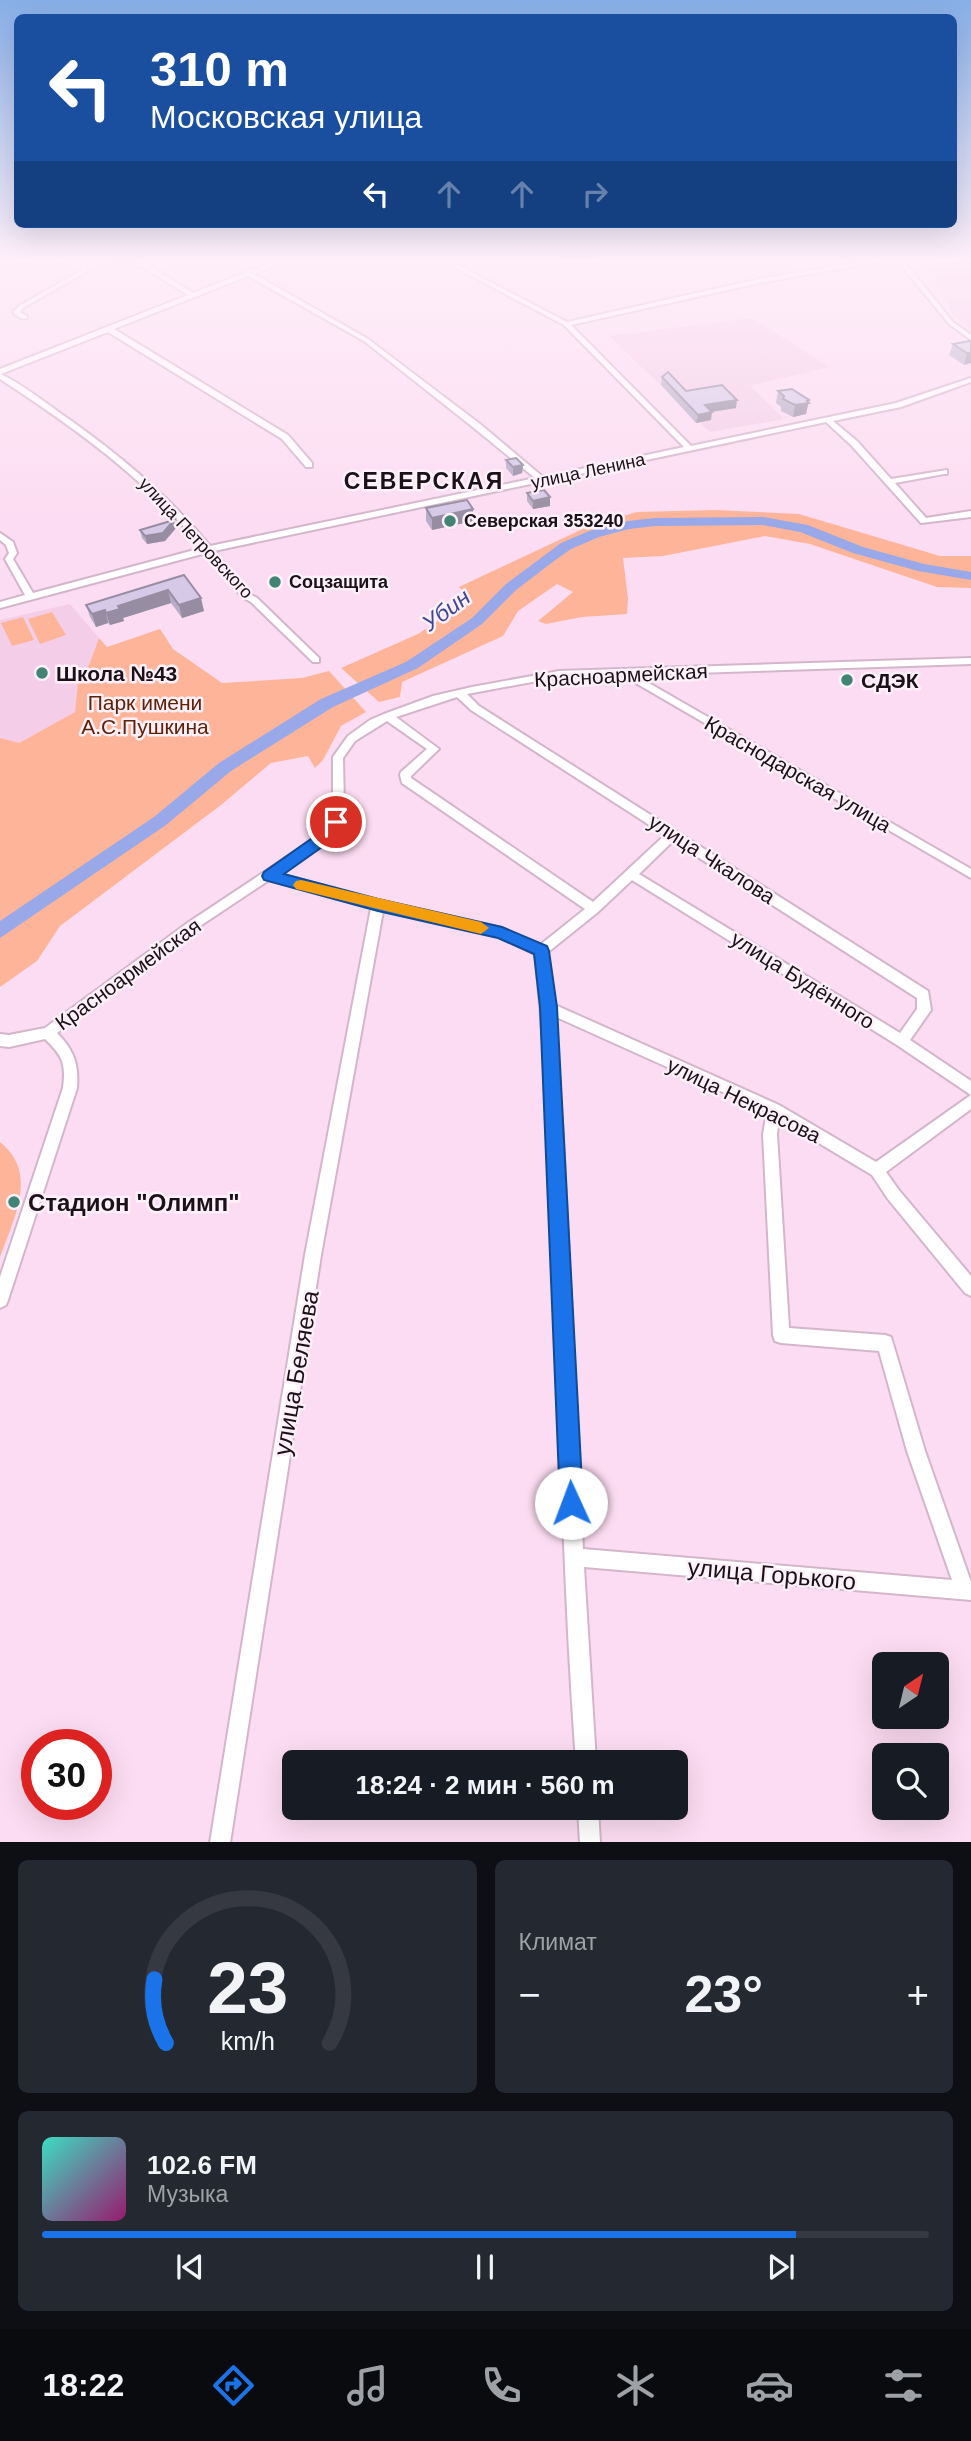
<!DOCTYPE html>
<html lang="ru">
<head>
<meta charset="utf-8">
<style>
	:root { --surface:#171b24; --page:#242831; --text:#f1f3f6; --muted:#9ea1a6; --line:#363941; --accent:#1a73e8 }
	body { margin:0; font-family:Helvetica,sans-serif; background:var(--page); color:var(--text); height:100vh; display:flex; flex-direction:column; font-size:26px; white-space:nowrap }
	* { box-sizing:border-box; margin:0 }
	p { font-size:23px; color:var(--muted) }
	.icon { flex:none; width:38px; height:38px; fill:none; stroke:currentColor; stroke-width:2; stroke-linecap:round; stroke-linejoin:round }
	.map { position:relative; height:1842px; overflow:hidden }
	.sheet { display:flex; flex-direction:column; gap:18px; padding:18px; background:#0d0f14; flex:1 }
	.sheet>* { flex:none }
	.top-card { position:absolute; left:14px; top:14px; width:943px; height:214px; border-radius:10px; box-shadow:0 7px 28px #0002; background:#1a4fa0; color:#fff; overflow:hidden }
	.needle { width:46px; rotate:35deg }
	.fabs { position:absolute; left:872px; top:1652px; display:grid; gap:14px }
	.fabs a { display:grid; place-items:center; width:77px; height:77px; border-radius:10px; background:var(--surface); box-shadow:0 7px 28px #0002; font-size:35px }
	.speed { position:absolute; left:21px; top:1729px; display:flex; gap:14px; font-size:35px; font-weight:700; text-align:center }
	.speed>* { display:grid; place-content:center; width:91px; height:91px; border-radius:50%; background:var(--surface); box-shadow:0 7px 28px #0002; line-height:1 }
	.speed .limit { border:10px solid #d22; background:#fff; color:#111 }
	.pin { position:absolute; display:grid; place-items:center; width:60px; height:60px; color:#fff; margin:-30px; border:4px solid #fff; border-radius:50%; box-shadow:0 2px 7px #0007 }
	.me { position:absolute; width:77px; margin:-38px; rotate:358deg; stroke-linejoin:round; filter:drop-shadow(0 0 5px #0008) }
	.turn { display:flex; align-items:center; gap:24px; height:147px; padding:0 21px; font-size:32px }
	.turn .icon { width:91px; height:91px; stroke-width:2.5 }
	.turn b { display:block; font-size:49px; line-height:60px }
	.lanes { display:flex; align-items:center; height:66px; padding:0 21px; background:#0003; justify-content:center; gap:35px; direction:ltr }
	.lanes .off { opacity:.35 }
	.big { font-size:52px; font-weight:800; line-height:1.1 }
	.sheet .tile { flex:1; display:flex; flex-direction:column; justify-content:center; gap:10px; min-width:0; padding:0 24px; border-radius:10px; background:var(--page) }
	.sheet .dial { align-items:center; gap:0 }
	.dial svg { height:182px; overflow:visible; fill:none; stroke:var(--line); stroke-width:7; stroke-linecap:round; text-anchor:middle }
	.dial text { fill:var(--text); stroke:none }
	.song { display:flex; align-items:center; gap:21px }
	.cover { width:84px; height:84px; border-radius:10px; background:linear-gradient(135deg,hsl(170 70% 55%),hsl(320 70% 35%)) }
	.played { height:7px; border-radius:4px; background:linear-gradient(90deg,var(--accent) 85%,var(--line) 85%) }
	.keys { display:flex; justify-content:space-around; direction:ltr }
	.heat { display:flex; justify-content:space-between; align-items:center; font-size:38px; direction:ltr }
	.sheet .tiles { flex:1; display:grid; gap:18px; grid-template-columns:1fr 1fr }
	.tile:last-child { grid-column:span 2 }
	.trip { position:absolute; left:282px; top:1750px; width:406px; height:70px; border-radius:10px; background:var(--surface); box-shadow:0 7px 28px #0002; font-weight:800; line-height:70px; text-align:center }
	.tabs { display:flex; height:112px; justify-content:space-around; align-items:center; background:#090b0e; color:var(--muted) }
	.tabs .icon { width:49px; height:49px }
	.tabs .current { color:var(--accent) }
	.tabs b { font-size:32px; color:var(--text) }
	.map>svg:first-child { display:block }
</style>
</head>
<body>
<div class="map">
<svg width="971" height="1843" viewBox="0 0 971 1843">
	<rect width="100%" height="100%" fill="#fcdcf2"/>
	<path fill="#f4cee8" d="M960 260H971V329L954 316 926 268Z
		M752 318 829 367 750 386 784 419 710 432 609 336Z
		M70 604 99 638 89 665 78 681 75 712 19 743 5 742 0 738V620Z"/>
	<path fill="#feb499" d="M715 510 799 514 940 556H971V588L937 587 810 544 765 536 663 556 623 558 628 599 627 614 582 617 546 624 538 621 573 592 557 584 518 611 503 636 402 682 400 697 379 702 341 668 418 634 471 599 459 587 589 526 637 512Z
		M52 612 66 635 40 644 28 619Z
		M23 617 34 640 12 646 1 623Z
		M160 629 173 649 222 683 302 678 329 671 366 712 341 726 323 760 315 768 308 756 271 763 221 805 60 926 37 961 0 987V738L19 743 75 712 78 681 89 665 99 638 107 647Z
		M0 1142C39 1173 14 1218 0 1257Z"/>
	<g fill="none" stroke-linecap="round" stroke-linejoin="round">
		<path fill="#99a8e9" fill-rule="evenodd" d="M763 517 808 525 863 547 924 564 971 572V580L918 571 853 553 800 532 763 525 655 526 629 529 599 537 571 549 554 561 516 590 482 624 418 668 333 707 231 771 166 825 0 938V921L154 817 219 763 321 699 406 662 472 618 506 584 561 543 589 531 628 521 655 518Z"/>
		<defs>
			<path id="minor" d="M53 260C65 260 82 261 91 269L23 308 20 312 27 316V318C22 320 16 316 13 312L19 306 84 269Z
				M114 260C124 260 134 265 144 264 150 263 154 260 161 260L150 266 193 293 278 260H286L254 274 368 339 480 424 543 477 684 447 564 325 441 260H448L567 322 759 279 874 260H887L759 283 571 325 691 446 896 403 971 378V382L901 407 833 421 857 441 891 479 947 470V474H944L895 483 926 518 971 511V517L921 523 851 445 826 422 547 481 543 483 540 482 214 551 248 593 257 598 319 658V662H313L251 602 242 597 206 553 0 608V602L25 595 5 559 9 553 6 545 0 540V533L13 542 17 553 13 559 33 593 202 548C147 480 74 427 0 379V369L188 295 143 267ZM248 276 364 341 474 428 535 478 210 546C167 494 115 451 60 413 41 399 21 384 1 374L108 332 282 439 306 467H312V463L288 435 114 329Z
				M559 260H600L597 262H562Z
				M897 260H903L953 322 971 335V340L949 324Z
				M971 658V664L635 675 971 869V878L622 675 559 677 467 694 479 706 928 991 931 1010 910 1040 971 1081V1095L897 1045 632 880 598 912 547 953 553 1004 779 1105 876 1162 971 1095V1109L886 1172 898 1189 971 1276V1296L965 1293 888 1199 872 1175 779 1119 777 1134 789 1328 885 1335 891 1337 925 1451 971 1582V1600L584 1567 596 1762H576C565 1613 561 1463 556 1313 552 1193 548 1073 535 954L499 937 383 911 321 1255 230 1843H210L305 1255 371 908 269 880 194 930 57 1033C74 1050 79 1065 77 1088L8 1300 6 1305 0 1308V1277L63 1088C66 1064 63 1056 45 1039L9 1047 0 1046V1034L9 1035 45 1028 186 924 320 835 328 823 333 810V757L348 736 370 720 384 714 433 696 472 687 559 671ZM457 697 471 710 665 835 593 902 411 778V776L439 749 396 717ZM387 721 427 749 401 772 400 775 402 783 585 909 540 945 502 928 378 900 279 874 328 841 339 823 344 810 343 758 355 741ZM673 841 917 998V1009L900 1033 639 874ZM554 1016 767 1112 763 1134 773 1335 775 1341 781 1343 879 1351 907 1451 952 1580 583 1549 563 1136Z
				M578 1808H598L600 1843H580Z"/>
		</defs>
		<use href="#minor" stroke="#d4b6cb" stroke-width="4"/>
		<use href="#minor" fill="#fff" fill-rule="evenodd"/>
	</g>
	<path fill="#b8adc8" d="M971 341 964 365 949 355 953 344Z
		M662 377 686 391 736 408 711 412V420L696 423 661 385Z
		M778 391 809 400 806 414 793 417 781 411V407L776 403Z
		M506 460 523 465 522 473 513 476 506 468Z
		M527 493 550 506 533 509 527 501Z
		M426 508 473 521 432 530 426 521Z
		M176 528 165 541 147 544 142 538 140 530Z
		M184 575 204 611 182 618 171 603 123 618 124 621 110 625 108 623 96 627 90 617 86 605Z"/>
	<path fill="#968da2" d="M967 353H971V363L964 365Z
		M737 400 736 408 704 413 705 405Z
		M809 400 806 414 793 417 795 405Z
		M712 412 711 420 696 423 698 415Z
		M523 465 522 473 513 476V467Z
		M550 497V506L533 509V501Z
		M473 509V521L432 530V518Z
		M174 520 176 528 165 541 147 544 145 536Z
		M168 590 171 603 123 618 124 621 110 625 106 613 118 606Z
		M201 598 204 611 182 618 179 605Z
		M105 610 108 623 96 627 92 614Z"/>
	<path fill="#d6c9e8" stroke="#968da2" stroke-width="2" d="M970 341H971V353H967L953 344Z
		M668 372 686 391 722 385 737 400 705 405 712 412 698 415 662 377Z
		M792 389 809 400 807 401 809 403 795 405 783 399 784 396 778 391Z
		M516 458 523 465 513 467 506 460Z
		M544 490 550 497 533 501 527 493Z
		M467 500 473 509 432 518 426 508Z
		M174 520 163 533 145 536 140 530Z
		M184 575 201 598 179 605 168 590 118 606 120 609 106 613 105 610 92 614 86 605Z"/>
	<linearGradient id="sky" x2="0" y2="1"><stop stop-color="#88afe8"/><stop offset="0.5" stop-color="#feeff9"/><stop offset="1" stop-color="#feeff9" stop-opacity="0"/></linearGradient>
	<rect width="971" height="518" fill="url(#sky)"/>
	<path fill="#1a73e8" stroke="#114b97" stroke-width="2" d="M336 816 344 822 329 842 284 874 378 899 502 927 547 946 549 951 557 1007 583 1503 579 1511 571 1514 563 1511 560 1503 540 1007 534 954 498 938 378 911 264 880 262 876 264 872 318 834 331 818Z"/>
	<path fill="#f59e0b" d="M301 880 481 922 489 928 481 934 296 889 293 885 296 881Z"/>
	<g fill="#418476" stroke="#fdf0f9" stroke-width="2.5">
		<circle cx="450" cy="521" r="7"/>
		<circle cx="275" cy="582" r="7"/>
		<circle cx="42" cy="673" r="7"/>
		<circle cx="847" cy="680" r="7"/>
		<circle cx="14" cy="1202" r="7"/>
	</g>
	<g text-anchor="middle" dominant-baseline="central" stroke-width="5" stroke-linejoin="round" paint-order="stroke">
		<g font-size="18" fill="#1c1119" stroke="#fdf0f9">
			<text transform="translate(588 471) rotate(-12)">улица Ленина</text>
			<text transform="translate(196 538) rotate(47)">улица Петровского</text>
		</g>
		<g font-size="18" font-weight="bold" fill="#1c1119" stroke="#fdf0f9" text-anchor="start">
			<text x="464" y="521">Северская 353240</text>
			<text x="289" y="582">Соцзащита</text>
		</g>
		<g font-size="21" font-weight="bold" fill="#1c1119" stroke="#fdf0f9" text-anchor="start">
			<text x="56" y="673">Школа №43</text>
			<text x="861" y="680">СДЭК</text>
		</g>
		<g font-size="21" fill="#1c1119" stroke="#fdf0f9">
			<text transform="translate(621 675) rotate(-3)">Красноармейская</text>
			<text transform="translate(798 774) rotate(30)">Краснодарская улица</text>
			<text transform="translate(712 859) rotate(33)">улица Чкалова</text>
			<text transform="translate(128 974) rotate(-36)">Красноармейская</text>
			<text transform="translate(803 980) rotate(32)">улица Будённого</text>
			<text transform="translate(744 1100) rotate(26)">улица Некрасова</text>
		</g>
		<g font-size="21" fill="#612105" stroke="#fdf0f9">
			<text x="145" y="702">Парк имени<tspan x="145" dy="24">А.С.Пушкина</tspan></text>
		</g>
		<g font-size="23" font-weight="bold" letter-spacing="2" fill="#1c1119" stroke="#fdf0f9">
			<text x="424" y="481">СЕВЕРСКАЯ</text>
		</g>
		<g font-size="23" font-style="italic" fill="#3d4995" stroke="#fdf0f9">
			<text transform="translate(446 610) rotate(-37)">Убин</text>
		</g>
		<g font-size="24" font-weight="bold" fill="#1c1119" stroke="#fdf0f9" text-anchor="start">
			<text x="28" y="1202">Стадион "Олимп"</text>
		</g>
		<g font-size="24" fill="#1c1119" stroke="#fdf0f9">
			<text transform="translate(296 1373) rotate(-80)">улица Беляева</text>
			<text transform="translate(772 1574) rotate(5)">улица Горького</text>
		</g>
	</g>
</svg>
<div class="fabs">
<a><svg class="needle" viewBox="-14 -14 28 28"><path d="M0-13l5 13h-10z" fill="#e53935"/><path d="M0 13l5-13h-10z" fill="#9ea1a6"/></svg></a>
<a><svg class="icon" aria-label="search" viewBox="0 0 24 24"><circle cx="10" cy="10" r="6"/><path d="M15 15l6 6"/></svg></a>
</div>
<div class="speed"><div class="limit">30</div></div>
<div class="pin" style="left:336px;top:822px;background:#d93025"><svg class="icon" aria-label="arrive" viewBox="0 0 24 24"><path d="M6 21V4h12l-3 4 3 4H6"/></svg></div>
<svg class="me" style="left:571px;top:1503px" viewBox="-20 -20 40 40"><circle r="19" fill="#fff"/><path d="M0-13L10 11 0 6-10 11z" fill="#1a73e8"/></svg>
<div class="trip">18:24 · 2 мин · 560 m</div>
<div class="top-card">
<div class="turn"><svg class="icon" aria-label="left" viewBox="0 0 24 24"><path d="M17 20v-9H6M10 6l-5 5 5 5"/></svg><div><b>310 m</b>Московская улица</div></div>
<div class="lanes"><svg class="icon" aria-label="left" viewBox="0 0 24 24"><path d="M17 20v-9H6M10 6l-5 5 5 5"/></svg><svg class="icon off" aria-label="ahead" viewBox="0 0 24 24"><path d="M12 20V5M6 11l6-6 6 6"/></svg><svg class="icon off" aria-label="ahead" viewBox="0 0 24 24"><path d="M12 20V5M6 11l6-6 6 6"/></svg><svg class="icon off" aria-label="right" viewBox="0 0 24 24"><path d="M7 20v-9h11M14 6l5 5-5 5"/></svg></div>
</div>
</div>
<section class="sheet">
<div class="tiles">
<div class="tile dial"><svg viewBox="0 0 100 80">
<path d="M14 69A42 42 0 1 1 86 69"/>
<path d="M14 69A42 42 0 0 1 9 41" stroke="#1a73e8"/>
<text x="50" y="56" font-size="32" font-weight="700">23</text>
<text x="50" y="72" font-size="11">km/h</text>
</svg></div>
<div class="tile"><p>Климат</p>
<div class="heat"><a>−</a><b class="big">23°</b><a>+</a></div>
</div>
<div class="tile">
<div class="song"><i class="cover"></i><div><b>102.6 FM</b><p>Музыка</p></div></div>
<div class="played"></div>
<div class="keys"><svg class="icon" aria-label="previous" viewBox="0 0 24 24"><path d="M18 5L8 12l10 7zM5 5v14"/></svg><svg class="icon" aria-label="pause" viewBox="0 0 24 24"><path d="M8 5v14M16 5v14"/></svg><svg class="icon" aria-label="next" viewBox="0 0 24 24"><path d="M6 5l10 7-10 7zM19 5v14"/></svg></div>
</div>
</div>
</section>
<nav class="tabs">
<b>18:22</b>
<svg class="icon current" aria-label="directions" viewBox="0 0 24 24"><path d="M12 3l9 9-9 9-9-9zM9 14v-3h6M13 9l2 2-2 2"/></svg>
<svg class="icon" aria-label="music" viewBox="0 0 24 24"><path d="M9 18V5l10-2v13"/><circle cx="6" cy="18" r="3"/><circle cx="16" cy="16" r="3"/></svg>
<svg class="icon" aria-label="phone" viewBox="0 0 24 24"><path d="M5 4h4l2 5-3 2q2 4 5 5l2-3 5 2v4C11 20 4 13 5 4z"/></svg>
<svg class="icon" aria-label="climate" viewBox="0 0 24 24"><path d="M12 3v18M4 7l16 10M4 17L20 7"/></svg>
<svg class="icon" aria-label="car" viewBox="0 0 24 24"><path d="M5 17H2v-5l4-1 3-4h7l3 4 3 1v5h-3M9 17h6M6 11h13"/><circle cx="7" cy="17" r="2"/><circle cx="17" cy="17" r="2"/></svg>
<svg class="icon" aria-label="filters" viewBox="0 0 24 24"><path d="M4 7h16M4 17h16"/><circle cx="9" cy="7" r="2"/><circle cx="15" cy="17" r="2"/></svg>
</nav>
</body>
</html>
